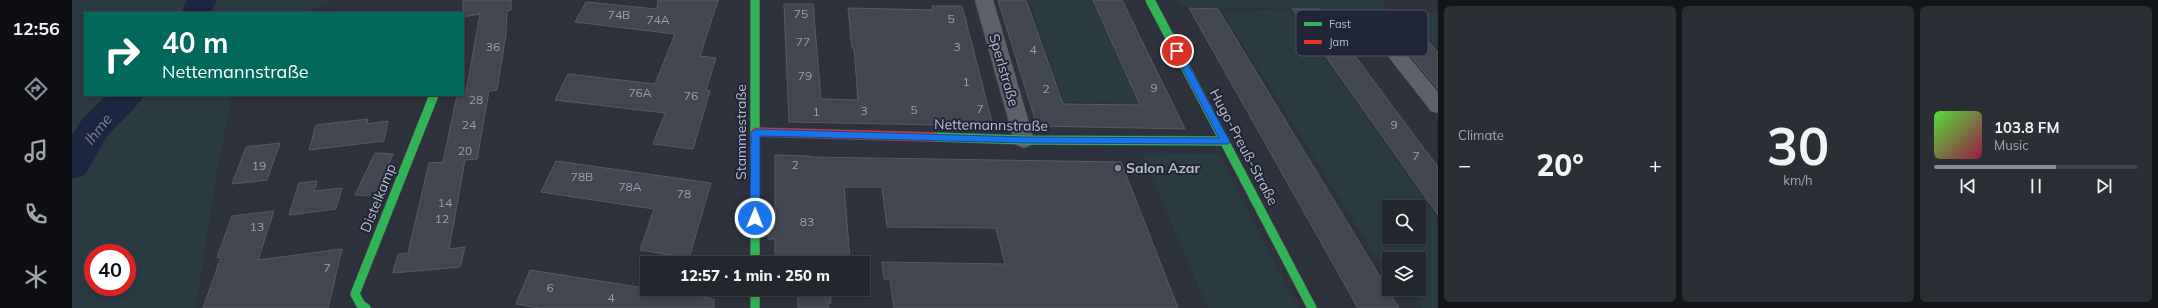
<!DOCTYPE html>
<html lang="en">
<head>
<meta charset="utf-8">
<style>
	:root { --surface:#22262d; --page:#2a2e35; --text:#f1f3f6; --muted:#a2a5aa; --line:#3f4349; --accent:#888c9a }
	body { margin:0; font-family:Mulish,sans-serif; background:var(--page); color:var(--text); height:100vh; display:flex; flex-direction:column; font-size:15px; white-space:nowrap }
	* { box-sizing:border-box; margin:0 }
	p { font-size:13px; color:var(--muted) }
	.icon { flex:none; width:22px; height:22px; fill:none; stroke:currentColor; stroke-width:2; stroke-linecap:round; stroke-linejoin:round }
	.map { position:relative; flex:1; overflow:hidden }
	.drawer { display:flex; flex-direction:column; gap:6px; padding:6px; background:#131519; width:720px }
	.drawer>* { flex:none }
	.banner { position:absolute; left:12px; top:12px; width:380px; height:84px; border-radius:0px; box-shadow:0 2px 6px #0003,0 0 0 1px var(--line); background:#00695c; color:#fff; overflow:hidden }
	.controls { position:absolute; left:1310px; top:200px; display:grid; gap:8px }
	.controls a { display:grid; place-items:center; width:44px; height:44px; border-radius:0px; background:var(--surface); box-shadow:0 2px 6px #0003,0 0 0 1px var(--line); font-size:20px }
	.speed { position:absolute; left:12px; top:244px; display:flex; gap:8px; font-size:20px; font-weight:700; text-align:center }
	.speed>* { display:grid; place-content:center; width:52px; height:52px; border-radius:50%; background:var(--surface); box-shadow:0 2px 6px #0003,0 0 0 1px var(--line); line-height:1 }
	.speed .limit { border:6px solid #d22; background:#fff; color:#111 }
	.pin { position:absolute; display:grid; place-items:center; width:34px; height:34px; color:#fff; margin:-17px; border:2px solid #fff; border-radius:50%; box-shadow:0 1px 4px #0007 }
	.me { position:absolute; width:44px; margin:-22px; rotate:1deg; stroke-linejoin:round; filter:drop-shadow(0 0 3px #0008) }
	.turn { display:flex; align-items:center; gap:14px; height:84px; padding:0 12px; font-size:18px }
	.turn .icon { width:52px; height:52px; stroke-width:2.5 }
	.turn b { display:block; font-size:28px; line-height:34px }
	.big { font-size:30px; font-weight:800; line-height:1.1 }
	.drawer .widget { flex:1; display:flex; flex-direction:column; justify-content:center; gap:6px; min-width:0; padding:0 14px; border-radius:6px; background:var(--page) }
	.drawer .dial { align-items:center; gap:0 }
	.dial b { font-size:52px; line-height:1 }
	.song { display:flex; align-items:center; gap:12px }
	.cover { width:48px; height:48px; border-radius:6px; background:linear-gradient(135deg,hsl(110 70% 55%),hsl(340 70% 35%)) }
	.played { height:4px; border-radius:2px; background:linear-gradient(90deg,var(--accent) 60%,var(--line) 60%) }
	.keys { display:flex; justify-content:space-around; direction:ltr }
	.heat { display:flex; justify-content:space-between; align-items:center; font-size:22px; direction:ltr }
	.drawer .tiles { flex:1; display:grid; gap:6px; grid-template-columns:repeat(3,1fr) }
	.trip { position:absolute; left:568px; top:256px; width:230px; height:40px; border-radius:0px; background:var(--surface); box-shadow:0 2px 6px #0003,0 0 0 1px var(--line); font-weight:800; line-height:40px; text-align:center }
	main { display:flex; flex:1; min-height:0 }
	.tabs { display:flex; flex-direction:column; width:72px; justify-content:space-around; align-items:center; background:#0e0f12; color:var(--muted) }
	.tabs .icon { width:28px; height:28px }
	.tabs .on { color:var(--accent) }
	.tabs b { font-size:18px; color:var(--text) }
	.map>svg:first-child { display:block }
</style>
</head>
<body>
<main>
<nav class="tabs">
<b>12:56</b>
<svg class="icon on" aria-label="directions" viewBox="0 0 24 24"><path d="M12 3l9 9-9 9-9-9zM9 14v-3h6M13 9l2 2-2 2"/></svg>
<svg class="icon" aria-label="music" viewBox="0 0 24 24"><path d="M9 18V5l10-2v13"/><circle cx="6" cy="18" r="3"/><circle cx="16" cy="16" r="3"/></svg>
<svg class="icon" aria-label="phone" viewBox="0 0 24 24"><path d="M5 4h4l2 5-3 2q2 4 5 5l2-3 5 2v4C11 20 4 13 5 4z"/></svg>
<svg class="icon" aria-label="climate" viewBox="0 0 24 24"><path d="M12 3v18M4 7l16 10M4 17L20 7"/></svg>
</nav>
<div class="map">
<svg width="1366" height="308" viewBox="0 0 1366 308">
	<rect width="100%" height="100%" fill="#2d323c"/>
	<path fill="#2a3b42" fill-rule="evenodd" d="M0 0H262L233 13H13V95H160L144 178 124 308H0ZM21 253H55V287H21Z
		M957 0H1020L1066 104 992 102Z
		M1104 0H1309L1318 10 1108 7Z
		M1218 10 1366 219V308H1350L1338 289H1347V259H1317V277L1150 11ZM1317 207H1347V237H1317Z
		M1334 13H1366V49Z
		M1069 153 1147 154 1226 308H1136Z"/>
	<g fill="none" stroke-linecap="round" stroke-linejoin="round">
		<path fill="#1c2541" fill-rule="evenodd" d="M115 0H145L139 13H109Z
			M35 95H72L67 103 35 136 13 175 0 179V135L11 118Z"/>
	</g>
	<path fill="#424650" stroke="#565a63" d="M391 0H439V10L435 11 434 34 425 90 417 91 405 159 393 160 377 249 393 247 388 267 321 273 326 254 336 253 357 163 371 162 385 95H391V92H394L408 14 391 17Z
		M586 0H646L628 56 644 58 634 90 638 91 621 149 581 144 593 113 483 100 496 74 583 84 603 34 503 22 514 2 585 9Z
		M926 0H954L991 104 1068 105 1021 0H1050L1113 129 965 126Z
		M712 4H741L749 99 786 100 782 48H780L776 8 861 10 860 6H890L921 126 717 122Z
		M1117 8 1146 9 1327 308H1286Z
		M1220 9H1248L1366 167V215Z
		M1301 11 1330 12 1366 52V89Z
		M296 119 295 124 316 121 312 141 237 150 244 125Z
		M208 143 195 180 160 184 174 147Z
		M303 153 321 154 303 196 283 195Z
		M703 155 737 156V157L1049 162 1106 308H822L818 279H812L810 262 933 264 924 228 815 227 810 187H772L778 258H756V263H703V239H696V214H703Z
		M484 161 639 183 617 258 568 250 582 209 469 192Z
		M245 181 242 191 270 188 264 209 217 215 227 183Z
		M202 211 186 260 270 249 256 308H131L149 257 145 258 160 216Z
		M458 270 642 299V308H467L444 304Z
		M726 289H758L759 303H756L757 308H726Z"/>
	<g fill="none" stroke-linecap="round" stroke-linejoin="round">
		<defs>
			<path id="street" d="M903 0H921L962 140 959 145 952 148 945 145 942 140Z
				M1296 13 1302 15 1366 92V113L1359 111 1290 23 1287 19 1290 15Z"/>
			<path id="fast" d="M683 0V263
				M1078 0 1240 308
				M862 137 952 140 1153 141
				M683 289V308
				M294 308 289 305 283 294 362 95"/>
			<path id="jam" d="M684 132 862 137"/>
		</defs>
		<use href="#street" stroke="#4b4f59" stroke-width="1"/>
		<use href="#fast" stroke="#4b4f59" stroke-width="10"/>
		<use href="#jam" stroke="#4b4f59" stroke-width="10"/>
		<use href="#street" fill="#5e616a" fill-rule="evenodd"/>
		<use href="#fast" stroke="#30b455" stroke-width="9"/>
		<use href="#jam" stroke="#e5322d" stroke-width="9"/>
	</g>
	<path fill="#1a73e8" stroke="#114b97" d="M1105 49 1109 51 1158 142 1156 144 952 143 688 136V218L683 222 678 218 679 132 684 129 952 137 1147 138 1101 51Z"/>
	<circle fill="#888c9a" stroke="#202637" stroke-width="1.5" cx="1046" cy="168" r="4"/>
	<g text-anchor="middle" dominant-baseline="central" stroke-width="4" stroke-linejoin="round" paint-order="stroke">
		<g font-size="12" fill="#9b9fad">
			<text x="729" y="13">75</text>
			<text x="547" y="14">74B</text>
			<text x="879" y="18">5</text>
			<text x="586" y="19">74A</text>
			<text x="731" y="41">77</text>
			<text x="421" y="46">36</text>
			<text x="885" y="46">3</text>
			<text x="961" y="49">4</text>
			<text x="733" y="75">79</text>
			<text x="894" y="81">1</text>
			<text x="1082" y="87">9</text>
			<text x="974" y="88">2</text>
			<text x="568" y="92">76A</text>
			<text x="619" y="95">76</text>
			<text x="404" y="99">28</text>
			<text x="908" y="108">7</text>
			<text x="842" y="109">5</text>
			<text x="792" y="110">3</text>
			<text x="744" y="111">1</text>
			<text x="397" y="124">24</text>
			<text x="1322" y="124">9</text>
			<text x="393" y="150">20</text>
			<text x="1344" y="155">7</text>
			<text x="723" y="164">2</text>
			<text x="187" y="165">19</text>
			<text x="510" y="176">78B</text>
			<text x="558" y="186">78A</text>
			<text x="612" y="193">78</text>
			<text x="373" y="202">14</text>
			<text x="370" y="218">12</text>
			<text x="735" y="221">83</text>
			<text x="185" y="226">13</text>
			<text x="255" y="267">7</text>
			<text x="478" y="287">6</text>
			<text x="539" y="297">4</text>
		</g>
		<g font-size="14" fill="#b9bdcc" stroke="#202637">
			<text transform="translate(932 70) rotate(74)">Sperlstraße</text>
			<text transform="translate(919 125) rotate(1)">Nettemannstraße</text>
			<text transform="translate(669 132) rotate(-90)">Stammestraße</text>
			<text transform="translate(1172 147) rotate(62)">Hugo-Preuß-Straße</text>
			<text transform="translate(306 198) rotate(-68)">Distelkamp</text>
		</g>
		<g font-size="14" font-weight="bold" fill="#b9bdcc" stroke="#202637" text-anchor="start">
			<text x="1054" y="168">Salon Azar</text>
		</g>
		<g font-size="15" font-style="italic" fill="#7382aa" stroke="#202637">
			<text transform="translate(26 129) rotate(-52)">Ihme</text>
		</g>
	</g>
	<rect x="1224" y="10" width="132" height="46" rx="6" fill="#202637" stroke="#4e5364" stroke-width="1"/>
	<rect x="1232" y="22" width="18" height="4" fill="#30b455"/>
	<rect x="1232" y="40" width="18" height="4" fill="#e5322d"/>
	<g font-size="11" fill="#b9bdcc">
		<text x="1257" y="28">Fast</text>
		<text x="1257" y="46">Jam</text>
	</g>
</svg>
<div class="controls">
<a><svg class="icon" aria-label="search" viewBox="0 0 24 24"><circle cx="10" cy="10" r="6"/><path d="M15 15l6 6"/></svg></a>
<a><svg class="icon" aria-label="layers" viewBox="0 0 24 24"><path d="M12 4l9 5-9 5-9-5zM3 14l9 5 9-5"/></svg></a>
</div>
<div class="speed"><div class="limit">40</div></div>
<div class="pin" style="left:1105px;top:51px;background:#d93025"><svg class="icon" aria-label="arrive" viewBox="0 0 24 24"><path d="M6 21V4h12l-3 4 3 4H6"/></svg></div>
<svg class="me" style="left:683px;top:218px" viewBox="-20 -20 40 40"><circle r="17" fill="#1a73e8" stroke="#fff" stroke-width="3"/><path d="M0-11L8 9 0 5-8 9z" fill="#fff"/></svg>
<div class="trip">12:57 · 1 min · 250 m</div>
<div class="banner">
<div class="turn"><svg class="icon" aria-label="right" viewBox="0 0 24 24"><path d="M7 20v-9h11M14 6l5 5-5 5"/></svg><div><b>40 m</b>Nettemannstraße</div></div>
</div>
</div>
<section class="drawer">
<div class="tiles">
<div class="widget"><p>Climate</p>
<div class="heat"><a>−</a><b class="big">20°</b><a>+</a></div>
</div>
<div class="widget dial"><b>30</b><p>km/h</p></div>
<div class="widget">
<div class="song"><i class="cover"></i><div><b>103.8 FM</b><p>Music</p></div></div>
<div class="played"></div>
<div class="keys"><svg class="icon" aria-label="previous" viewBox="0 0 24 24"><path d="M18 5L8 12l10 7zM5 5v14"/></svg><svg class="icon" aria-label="pause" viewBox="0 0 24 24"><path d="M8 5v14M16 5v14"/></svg><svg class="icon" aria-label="next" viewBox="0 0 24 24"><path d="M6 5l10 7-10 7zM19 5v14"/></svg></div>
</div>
</div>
</section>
</main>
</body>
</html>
